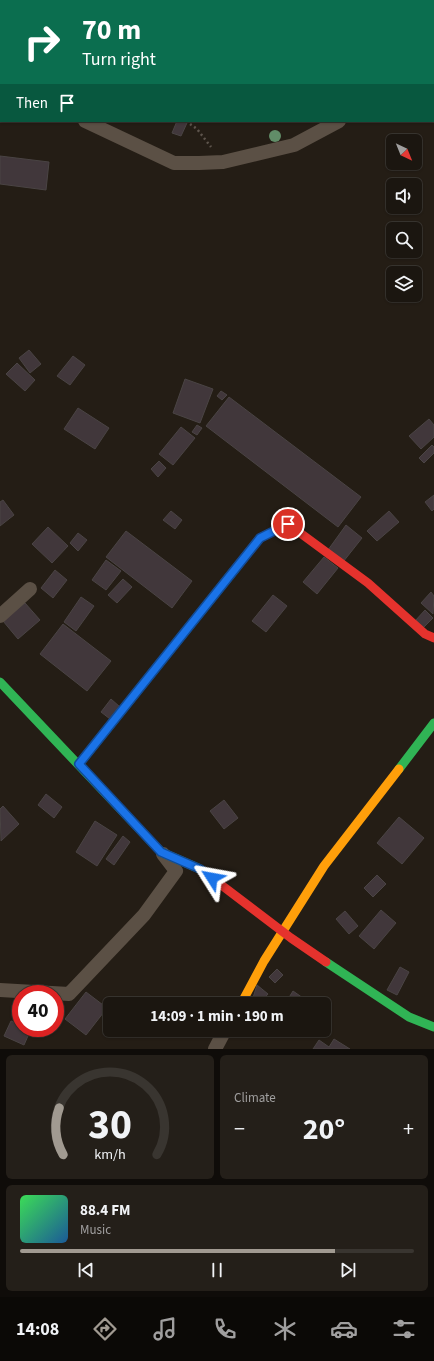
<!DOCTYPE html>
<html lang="en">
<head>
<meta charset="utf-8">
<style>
	:root { --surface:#1b1610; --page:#241f19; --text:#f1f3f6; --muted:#a09f9f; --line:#393530; --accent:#a19a91 }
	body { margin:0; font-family:"Source Sans 3",sans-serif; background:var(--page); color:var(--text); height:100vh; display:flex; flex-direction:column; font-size:15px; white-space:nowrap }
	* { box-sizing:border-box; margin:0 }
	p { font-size:13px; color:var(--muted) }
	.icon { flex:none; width:22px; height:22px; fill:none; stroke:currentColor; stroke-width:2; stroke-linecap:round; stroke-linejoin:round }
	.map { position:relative; height:1049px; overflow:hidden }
	.details { display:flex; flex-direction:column; gap:6px; padding:6px; background:#0f0c09; flex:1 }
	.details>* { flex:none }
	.banner { position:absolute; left:0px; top:0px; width:434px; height:122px; box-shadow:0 1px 3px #0004,0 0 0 1px var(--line); background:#0b6e4f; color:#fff; overflow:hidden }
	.needle { width:26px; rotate:137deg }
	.controls { position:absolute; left:386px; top:134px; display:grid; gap:8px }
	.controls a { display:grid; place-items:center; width:36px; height:36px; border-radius:6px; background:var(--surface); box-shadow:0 1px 3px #0004,0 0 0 1px var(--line); font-size:20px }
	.speed { position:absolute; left:12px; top:985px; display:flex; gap:8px; font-size:20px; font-weight:700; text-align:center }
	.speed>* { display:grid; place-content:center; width:52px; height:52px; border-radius:50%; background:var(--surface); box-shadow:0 1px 3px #0004,0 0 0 1px var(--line); line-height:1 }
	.speed .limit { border:6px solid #d22; background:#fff; color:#111 }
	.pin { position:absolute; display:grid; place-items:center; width:34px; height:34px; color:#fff; margin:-17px; border:2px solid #fff; border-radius:50%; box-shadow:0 1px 4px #0007 }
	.me { position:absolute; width:44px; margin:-22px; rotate:304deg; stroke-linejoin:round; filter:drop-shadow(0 0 3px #0008) }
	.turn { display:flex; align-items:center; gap:14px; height:84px; padding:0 16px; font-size:18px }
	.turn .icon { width:52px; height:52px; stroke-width:2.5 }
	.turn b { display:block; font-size:28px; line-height:34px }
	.then { display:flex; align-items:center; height:38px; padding:0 16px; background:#0003; gap:8px; font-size:15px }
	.big { font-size:30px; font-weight:700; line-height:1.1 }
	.details .tile { flex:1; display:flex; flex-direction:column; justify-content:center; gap:6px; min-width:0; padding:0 14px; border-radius:6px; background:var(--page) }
	.details .dial { align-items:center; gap:0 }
	.dial svg { height:104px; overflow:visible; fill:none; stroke:var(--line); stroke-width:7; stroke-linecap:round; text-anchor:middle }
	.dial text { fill:var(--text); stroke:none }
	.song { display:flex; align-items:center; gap:12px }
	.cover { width:48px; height:48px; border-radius:6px; background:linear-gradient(135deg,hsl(130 70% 55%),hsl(210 70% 35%)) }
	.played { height:4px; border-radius:2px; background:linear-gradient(90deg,var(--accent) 80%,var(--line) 80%) }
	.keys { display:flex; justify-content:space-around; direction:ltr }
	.heat { display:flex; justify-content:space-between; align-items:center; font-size:22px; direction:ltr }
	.details .tiles { flex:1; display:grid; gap:6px; grid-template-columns:1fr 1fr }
	.tile:last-child { grid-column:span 2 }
	.trip { position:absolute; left:103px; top:997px; width:228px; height:40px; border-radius:6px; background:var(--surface); box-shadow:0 1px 3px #0004,0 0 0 1px var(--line); font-weight:700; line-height:40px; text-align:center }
	.tab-bar { display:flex; height:64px; justify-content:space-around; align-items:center; background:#0b0906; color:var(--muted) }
	.tab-bar .icon { width:28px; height:28px }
	.tab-bar .current { color:var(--accent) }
	.tab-bar b { font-size:18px; color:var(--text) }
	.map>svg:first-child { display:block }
</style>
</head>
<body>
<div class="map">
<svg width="434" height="1049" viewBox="0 0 434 1049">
	<rect width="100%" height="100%" fill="#241d15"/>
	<path fill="#41373b" stroke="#4a4444" d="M177 121 187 123 181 136 172 133Z
		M0 156 49 162 46 190 0 184Z
		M29 350 41 364 30 373 19 358Z
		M73 356 85 365 70 385 57 376Z
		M17 363 35 380 25 391 6 374Z
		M185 379 213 389 200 423 173 413Z
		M221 391 227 395 222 400 217 396Z
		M229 397 361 497 338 527 206 426Z
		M78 408 109 428 95 449 64 429Z
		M429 419 434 425V437L421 449 409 436Z
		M197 425 202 428 197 435 192 432Z
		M181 427 195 438 173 465 159 454Z
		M432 445 434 447V453L424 463 419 458Z
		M159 461 166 468 158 477 151 469Z
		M434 495V509L432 511 425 502Z
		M3 500 14 515 0 526V502Z
		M171 511 182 520 175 529 163 520Z
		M389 511 399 522 377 541 367 531Z
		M346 525 362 538 343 562 328 550Z
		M48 527 68 546 52 563 32 544Z
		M126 531 192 581 172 608 106 557Z
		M78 533 87 540 78 551 70 543Z
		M324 557 338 568 317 594 303 582Z
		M106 560 121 571 106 590 92 580Z
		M55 570 67 580 53 598 41 588Z
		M123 579 132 587 117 603 108 595Z
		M431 592 434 596 433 614 421 603Z
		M273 595 287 606 266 632 252 621Z
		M81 597 94 606 76 631 64 622Z
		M25 603 40 620 18 639 3 621Z
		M425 610 433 618 423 628 415 621Z
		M63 624 111 661 87 691 40 654Z
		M111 699 120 707 110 719 101 712Z
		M46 794 62 807 54 818 38 805Z
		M224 800 238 818 224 829 210 811Z
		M3 806 19 824 1 841 0 809Z
		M399 817 424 838 402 864 377 843Z
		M95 821 117 835 97 866 76 852Z
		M123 836 130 842 114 865 106 859Z
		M377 875 386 884 373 897 364 888Z
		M381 910 396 923 374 949 359 936Z
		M345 911 358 926 349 934 336 919Z
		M400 967 409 972 397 995 387 990Z
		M277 969 283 975 275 983 269 977Z
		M257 985 268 994 259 1004H251Z
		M293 991 303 998 298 1004H295L288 999Z
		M86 992 107 1008 86 1035 65 1019Z
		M11 1021 21 1025V1028L31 1029 24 1045 4 1036Z
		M334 1039 350 1049H313L319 1040 329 1047Z"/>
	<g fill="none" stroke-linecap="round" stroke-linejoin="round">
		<path stroke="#5e554d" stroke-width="2.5" stroke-dasharray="2 3" stroke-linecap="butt" d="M68 0V1
			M432 1V0
			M186 121 197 129 211 147"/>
		<path stroke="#5b5045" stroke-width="14" d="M433 96 434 95
			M0 98H1
			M85 121 174 163H199L223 162 294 145 339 121
			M0 616 30 589
			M0 990 69 994 144 915 176 871 163 854
			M215 1049 225 1030"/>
		<path stroke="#30b455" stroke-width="9" d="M0 682 161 852 200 869 216 881
			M79 764 236 568
			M399 769 434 723
			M326 962 409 1017 434 1027"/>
		<path stroke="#ff9f0a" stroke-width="9" d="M241 1004 264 961 324 866 399 769"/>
		<path stroke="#e5322d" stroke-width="9" d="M236 568 260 538 288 524 368 583 425 634 434 638
			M216 881 291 938 326 962"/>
	</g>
	<circle fill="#618d68" cx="275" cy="136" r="6"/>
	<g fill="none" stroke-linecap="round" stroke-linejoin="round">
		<defs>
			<path id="route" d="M212 878 200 869 161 852 79 764 260 538 288 524"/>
		</defs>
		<use href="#route" stroke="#114b97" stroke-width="10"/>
		<use href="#route" stroke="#1a73e8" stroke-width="7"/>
	</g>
</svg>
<div class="controls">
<a><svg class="needle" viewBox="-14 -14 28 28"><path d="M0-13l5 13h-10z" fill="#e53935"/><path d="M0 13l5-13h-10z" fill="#a09f9f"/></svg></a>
<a><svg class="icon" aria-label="sound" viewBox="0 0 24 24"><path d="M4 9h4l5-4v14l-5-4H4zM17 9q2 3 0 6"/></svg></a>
<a><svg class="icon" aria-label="search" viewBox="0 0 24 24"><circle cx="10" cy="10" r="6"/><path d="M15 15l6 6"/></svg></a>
<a><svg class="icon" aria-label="layers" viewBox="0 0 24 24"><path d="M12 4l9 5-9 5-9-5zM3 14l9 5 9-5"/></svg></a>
</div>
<div class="speed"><div class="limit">40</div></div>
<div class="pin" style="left:288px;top:524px;background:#d93025"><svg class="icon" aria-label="arrive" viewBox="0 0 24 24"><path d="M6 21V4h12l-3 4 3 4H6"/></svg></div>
<svg class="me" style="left:212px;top:878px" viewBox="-20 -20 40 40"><path d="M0-17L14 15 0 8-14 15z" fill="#1a73e8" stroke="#fff" stroke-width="4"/></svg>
<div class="trip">14:09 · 1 min · 190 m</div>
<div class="banner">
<div class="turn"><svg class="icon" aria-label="right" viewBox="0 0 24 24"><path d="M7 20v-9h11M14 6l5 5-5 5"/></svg><div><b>70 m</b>Turn right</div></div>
<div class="then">Then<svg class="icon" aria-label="arrive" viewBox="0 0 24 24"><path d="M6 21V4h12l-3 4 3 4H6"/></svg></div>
</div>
</div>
<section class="details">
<div class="tiles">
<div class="tile dial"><svg viewBox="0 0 100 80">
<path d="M14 69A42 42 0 1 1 86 69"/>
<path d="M14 69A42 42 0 0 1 11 33" stroke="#a19a91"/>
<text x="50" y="56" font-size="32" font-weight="700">30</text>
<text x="50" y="72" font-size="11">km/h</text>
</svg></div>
<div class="tile"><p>Climate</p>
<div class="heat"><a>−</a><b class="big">20°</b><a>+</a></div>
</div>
<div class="tile">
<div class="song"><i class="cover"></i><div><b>88.4 FM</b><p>Music</p></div></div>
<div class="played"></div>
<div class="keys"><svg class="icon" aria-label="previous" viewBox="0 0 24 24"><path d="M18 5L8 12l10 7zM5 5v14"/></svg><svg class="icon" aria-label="pause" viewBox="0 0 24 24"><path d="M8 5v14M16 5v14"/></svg><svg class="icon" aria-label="next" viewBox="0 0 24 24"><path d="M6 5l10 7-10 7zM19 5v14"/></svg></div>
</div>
</div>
</section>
<nav class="tab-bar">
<b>14:08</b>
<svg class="icon current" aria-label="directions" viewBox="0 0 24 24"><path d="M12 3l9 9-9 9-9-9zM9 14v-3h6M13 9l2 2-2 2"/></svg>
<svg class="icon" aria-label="music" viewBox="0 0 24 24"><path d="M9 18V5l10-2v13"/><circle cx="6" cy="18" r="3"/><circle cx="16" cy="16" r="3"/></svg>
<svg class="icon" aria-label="phone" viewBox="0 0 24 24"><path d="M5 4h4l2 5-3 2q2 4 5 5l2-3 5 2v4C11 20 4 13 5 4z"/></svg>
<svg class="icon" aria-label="climate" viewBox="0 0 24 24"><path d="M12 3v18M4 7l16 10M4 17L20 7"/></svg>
<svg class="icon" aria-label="car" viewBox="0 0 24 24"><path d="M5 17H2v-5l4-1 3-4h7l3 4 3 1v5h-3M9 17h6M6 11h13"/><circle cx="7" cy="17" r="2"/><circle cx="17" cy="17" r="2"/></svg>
<svg class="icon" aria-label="filters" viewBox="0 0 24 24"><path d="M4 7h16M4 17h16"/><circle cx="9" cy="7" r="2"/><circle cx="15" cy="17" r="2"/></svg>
</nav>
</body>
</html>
